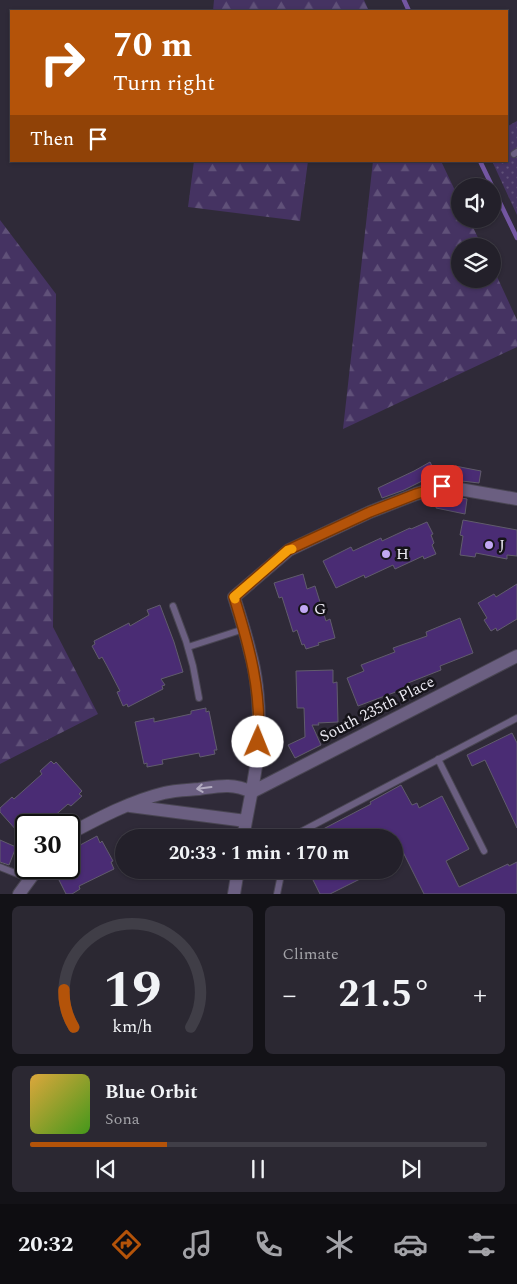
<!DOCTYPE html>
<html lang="en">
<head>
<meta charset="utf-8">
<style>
	:root { --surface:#23202a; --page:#2b2832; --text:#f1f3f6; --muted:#a3a3a8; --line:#403e47; --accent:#b45309 }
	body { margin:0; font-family:Spectral,serif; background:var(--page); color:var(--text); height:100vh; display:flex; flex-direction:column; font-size:19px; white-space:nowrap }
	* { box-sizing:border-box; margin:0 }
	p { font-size:16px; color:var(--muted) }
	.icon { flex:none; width:28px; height:28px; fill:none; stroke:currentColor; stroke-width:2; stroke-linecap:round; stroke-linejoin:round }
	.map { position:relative; height:894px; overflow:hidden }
	.panel { display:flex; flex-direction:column; gap:12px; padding:12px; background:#131217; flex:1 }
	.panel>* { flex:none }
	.banner { position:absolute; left:10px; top:10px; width:498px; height:152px; border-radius:0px; box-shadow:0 1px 4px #0004,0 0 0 1px var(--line); background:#b45309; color:#fff; overflow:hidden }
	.fabs { position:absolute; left:451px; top:178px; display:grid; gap:10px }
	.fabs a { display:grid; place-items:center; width:50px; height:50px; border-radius:50%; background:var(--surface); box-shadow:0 1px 4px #0004,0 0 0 1px var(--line); font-size:25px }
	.speed { position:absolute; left:15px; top:814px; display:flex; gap:10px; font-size:25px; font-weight:700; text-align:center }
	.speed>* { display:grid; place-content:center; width:65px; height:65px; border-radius:50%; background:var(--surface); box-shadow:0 1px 4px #0004,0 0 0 1px var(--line); line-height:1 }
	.speed .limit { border:2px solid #111; border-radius:8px; background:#fff; color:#111 }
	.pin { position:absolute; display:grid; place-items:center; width:42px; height:42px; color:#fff; margin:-21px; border-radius:10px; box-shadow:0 2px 8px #0006 }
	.me { position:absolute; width:55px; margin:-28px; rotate:1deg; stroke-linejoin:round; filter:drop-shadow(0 0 4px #0008) }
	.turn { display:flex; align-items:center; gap:18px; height:105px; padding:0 20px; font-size:22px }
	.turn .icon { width:65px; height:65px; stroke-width:2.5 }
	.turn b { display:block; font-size:35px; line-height:42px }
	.then { display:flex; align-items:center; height:48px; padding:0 20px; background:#0003; gap:10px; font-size:19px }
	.big { font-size:38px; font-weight:700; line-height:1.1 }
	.panel .card { flex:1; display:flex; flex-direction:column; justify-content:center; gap:8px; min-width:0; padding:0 18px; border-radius:8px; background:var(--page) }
	.panel .dial { align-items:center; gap:0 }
	.dial svg { height:130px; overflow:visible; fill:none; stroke:var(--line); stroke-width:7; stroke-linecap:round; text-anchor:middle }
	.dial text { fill:var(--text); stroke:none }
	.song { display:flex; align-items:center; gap:15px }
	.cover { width:60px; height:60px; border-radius:8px; background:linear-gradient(135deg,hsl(40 70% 55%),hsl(100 70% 35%)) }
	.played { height:5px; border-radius:2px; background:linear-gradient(90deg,var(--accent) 30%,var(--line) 30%) }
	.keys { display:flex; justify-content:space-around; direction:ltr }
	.heat { display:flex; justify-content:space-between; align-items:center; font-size:28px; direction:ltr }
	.panel .tiles { flex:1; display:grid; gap:12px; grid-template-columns:1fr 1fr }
	.card:last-child { grid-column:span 2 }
	.trip { position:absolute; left:115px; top:829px; width:288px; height:50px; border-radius:25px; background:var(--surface); box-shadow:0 1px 4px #0004,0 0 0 1px var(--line); font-weight:700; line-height:50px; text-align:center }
	.tab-bar { display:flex; height:80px; justify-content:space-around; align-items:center; background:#0e0d11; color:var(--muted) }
	.tab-bar .icon { width:35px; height:35px }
	.tab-bar .active { color:var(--accent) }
	.tab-bar b { font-size:22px; color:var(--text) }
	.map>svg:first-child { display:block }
</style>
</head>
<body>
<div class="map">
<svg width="517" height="894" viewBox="0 0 517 894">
	<defs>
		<pattern id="forest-firs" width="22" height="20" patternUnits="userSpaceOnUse" patternTransform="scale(1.25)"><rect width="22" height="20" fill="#453362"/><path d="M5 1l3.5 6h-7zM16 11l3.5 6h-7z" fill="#605179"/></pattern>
		<pattern id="park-dots" width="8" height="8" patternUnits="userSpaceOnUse" patternTransform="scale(1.25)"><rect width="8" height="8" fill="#453362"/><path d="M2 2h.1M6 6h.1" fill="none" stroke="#605179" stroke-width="1.8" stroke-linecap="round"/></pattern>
	</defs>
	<rect width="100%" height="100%" fill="#2f2a38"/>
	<path fill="url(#forest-firs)" d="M214 0H364L369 11H213Z
		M194 161H308L300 221 188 207Z
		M373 161H441L460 201V219H469L482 246H460V279H492L493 268 517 320V347L343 429Z
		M0 220 56 294 53 627 98 714 0 764Z"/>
	<path fill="url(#park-dots)" d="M517 121V215L492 161H506V127Z"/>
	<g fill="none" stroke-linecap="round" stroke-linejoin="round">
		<path stroke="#7356a2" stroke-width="4.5" d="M404 0 409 11
			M480 161 492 186
			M492 186 517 238"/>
	</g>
	<path fill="#4a2c74" stroke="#615c6c" d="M430 462 436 474 404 490 382 498 378 488 414 471Z
		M455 466 481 471 479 483 453 480Z
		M443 494 447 495 449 499 450 496 467 499 465 514 436 508 438 496Z
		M463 520 517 530V556L507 555V559L476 553 475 557 460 555 463 536 460 535Z
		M427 522 433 534 431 535 434 543 432 545 436 554 424 559 423 556 395 569 393 565 365 578 364 575 336 588 323 561 351 547 353 551 381 538 382 541 410 528 411 529Z
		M303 574 307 589 315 586 326 621 330 619 335 638 318 643 319 645 306 649 304 644 302 645 297 630 293 632 282 597 279 598 274 583Z
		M517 584V619L497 631 496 628 491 631 484 620 487 618 478 603 494 594 496 597Z
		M160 605 174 642 183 672 161 679 165 685 162 686 163 689 128 707 127 704 123 706 117 692 120 691 107 666 102 657 99 659 92 646 95 644 94 641 129 623 130 626 149 615 147 610Z
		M460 618 473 653 440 666 441 670 408 683 409 687 358 706 347 678 364 671 361 665 395 652 393 648 427 636 426 632Z
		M333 670V683L337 682 338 722 318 723 319 725H312L321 745 295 758 288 745 305 737 304 708H297L296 671Z
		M206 708V712L209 711 217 750H214L215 754 200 757 199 753 162 760 163 764 147 767V763L144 764 135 722 154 718V722L191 714V711Z
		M512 733 517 743V828L485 760 472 766 467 755Z
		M51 761 54 764 56 762 82 791 79 794 82 796 71 806 68 804 44 825H26V841L0 812V808L12 797 14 799 42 774 40 771Z
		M401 785 412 805 417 803 419 808 442 796 469 849 446 861 459 887 508 864 509 866 517 862V894H424L396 838H306L371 804 370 802Z
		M97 836 100 843 102 841 113 861 111 862 114 869 79 886 80 889 72 894H66L59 880 76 871 69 856V851Z
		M0 840 16 847 9 865 0 862Z
		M308 870H378L330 894H320Z"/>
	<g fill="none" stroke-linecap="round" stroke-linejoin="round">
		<defs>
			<path id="lane" d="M514 154 517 152
				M173 606 186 641 193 666 199 698
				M188 647 244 629
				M438 759 484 851
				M289 838 517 718
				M0 867 30 879
				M277 894 282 870"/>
			<path id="street" d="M130 806 246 821
				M69 834C99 818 131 801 164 793 175 790 188 790 199 789 220 786 232 783 252 792L517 656
				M243 838C249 801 259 765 259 728 259 703 257 676 250 652 246 634 240 616 234 597L289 550 370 512 416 494 442 486 517 499
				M19 894 38 868
				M234 894 238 870"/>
		</defs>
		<use href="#lane" stroke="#494552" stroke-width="8"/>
		<use href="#street" stroke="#494552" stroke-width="14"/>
		<use href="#lane" stroke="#6b5f81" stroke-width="6"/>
		<use href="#street" stroke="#6b5f81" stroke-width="12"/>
	</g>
	<defs><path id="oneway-shaft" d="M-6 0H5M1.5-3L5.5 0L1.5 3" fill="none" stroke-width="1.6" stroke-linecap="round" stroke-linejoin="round" transform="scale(1.25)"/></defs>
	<use stroke="#b2abc0" href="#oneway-shaft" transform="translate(204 788) rotate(173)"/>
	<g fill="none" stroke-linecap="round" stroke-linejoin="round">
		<defs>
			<path id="route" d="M258 742C262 692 249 645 234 597L288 550 370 512 416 494 442 486"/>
		</defs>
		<use href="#route" stroke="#753606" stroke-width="12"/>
		<use href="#route" stroke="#b45309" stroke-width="9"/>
		<path stroke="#f59e0b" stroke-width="9" d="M235 599 234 597 288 550 292 549"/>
	</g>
	<g fill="#c2a8f3" stroke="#16141a" stroke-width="2">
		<circle cx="489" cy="545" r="5"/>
		<circle cx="386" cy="554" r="5"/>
		<circle cx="304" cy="609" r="5"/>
	</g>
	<g text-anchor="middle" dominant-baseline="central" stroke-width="5" stroke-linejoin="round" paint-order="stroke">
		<g font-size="16" fill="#eceaf3" stroke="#16141a" text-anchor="start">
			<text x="499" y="545">J</text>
			<text x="396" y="554">H</text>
			<text x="314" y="609">G</text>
		</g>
		<g font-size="16" fill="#eceaf3" stroke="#16141a">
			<text transform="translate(377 709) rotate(-27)">South 235th Place</text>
		</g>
	</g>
</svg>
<div class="fabs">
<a><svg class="icon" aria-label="sound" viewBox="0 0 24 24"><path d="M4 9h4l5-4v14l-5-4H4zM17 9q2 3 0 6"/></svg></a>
<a><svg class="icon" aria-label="layers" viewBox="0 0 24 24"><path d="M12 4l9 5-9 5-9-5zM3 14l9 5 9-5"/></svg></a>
</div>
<div class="speed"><div class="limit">30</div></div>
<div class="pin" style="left:442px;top:486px;background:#d93025"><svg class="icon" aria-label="arrive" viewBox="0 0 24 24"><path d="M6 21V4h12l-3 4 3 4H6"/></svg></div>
<svg class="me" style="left:258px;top:742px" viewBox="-20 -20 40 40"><circle r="19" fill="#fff"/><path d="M0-13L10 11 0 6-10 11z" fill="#b45309"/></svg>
<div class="trip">20:33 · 1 min · 170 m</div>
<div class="banner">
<div class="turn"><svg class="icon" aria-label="right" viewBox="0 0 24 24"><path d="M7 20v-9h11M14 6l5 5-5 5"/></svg><div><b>70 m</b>Turn right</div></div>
<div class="then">Then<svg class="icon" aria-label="arrive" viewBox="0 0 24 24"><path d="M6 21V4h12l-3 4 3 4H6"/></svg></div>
</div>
</div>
<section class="panel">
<div class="tiles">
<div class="card dial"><svg viewBox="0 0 100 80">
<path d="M14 69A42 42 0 1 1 86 69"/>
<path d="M14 69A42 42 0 0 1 8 46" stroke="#b45309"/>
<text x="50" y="56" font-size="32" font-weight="700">19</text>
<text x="50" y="72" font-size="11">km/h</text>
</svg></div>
<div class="card"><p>Climate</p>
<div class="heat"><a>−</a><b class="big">21.5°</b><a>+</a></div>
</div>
<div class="card">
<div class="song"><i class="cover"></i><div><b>Blue Orbit</b><p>Sona</p></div></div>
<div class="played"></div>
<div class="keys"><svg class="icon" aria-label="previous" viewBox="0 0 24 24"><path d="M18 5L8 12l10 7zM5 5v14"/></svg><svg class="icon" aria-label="pause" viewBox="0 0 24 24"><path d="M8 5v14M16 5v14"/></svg><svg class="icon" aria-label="next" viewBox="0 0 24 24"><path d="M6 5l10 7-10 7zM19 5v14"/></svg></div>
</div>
</div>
</section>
<nav class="tab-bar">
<b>20:32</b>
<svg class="icon active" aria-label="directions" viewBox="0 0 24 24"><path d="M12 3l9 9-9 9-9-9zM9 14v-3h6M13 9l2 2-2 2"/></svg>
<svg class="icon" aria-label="music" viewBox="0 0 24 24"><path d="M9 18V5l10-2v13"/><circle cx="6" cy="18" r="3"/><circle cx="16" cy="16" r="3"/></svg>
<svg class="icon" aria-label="phone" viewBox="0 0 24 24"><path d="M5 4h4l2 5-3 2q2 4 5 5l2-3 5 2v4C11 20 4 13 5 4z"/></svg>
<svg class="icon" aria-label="climate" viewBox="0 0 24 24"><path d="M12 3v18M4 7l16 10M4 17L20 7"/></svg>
<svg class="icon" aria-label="car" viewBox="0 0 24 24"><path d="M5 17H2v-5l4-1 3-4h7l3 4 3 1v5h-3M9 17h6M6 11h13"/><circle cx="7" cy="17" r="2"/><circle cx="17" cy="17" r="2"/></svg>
<svg class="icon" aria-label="filters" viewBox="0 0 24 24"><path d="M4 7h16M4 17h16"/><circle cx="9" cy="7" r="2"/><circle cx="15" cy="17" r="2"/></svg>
</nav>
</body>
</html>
